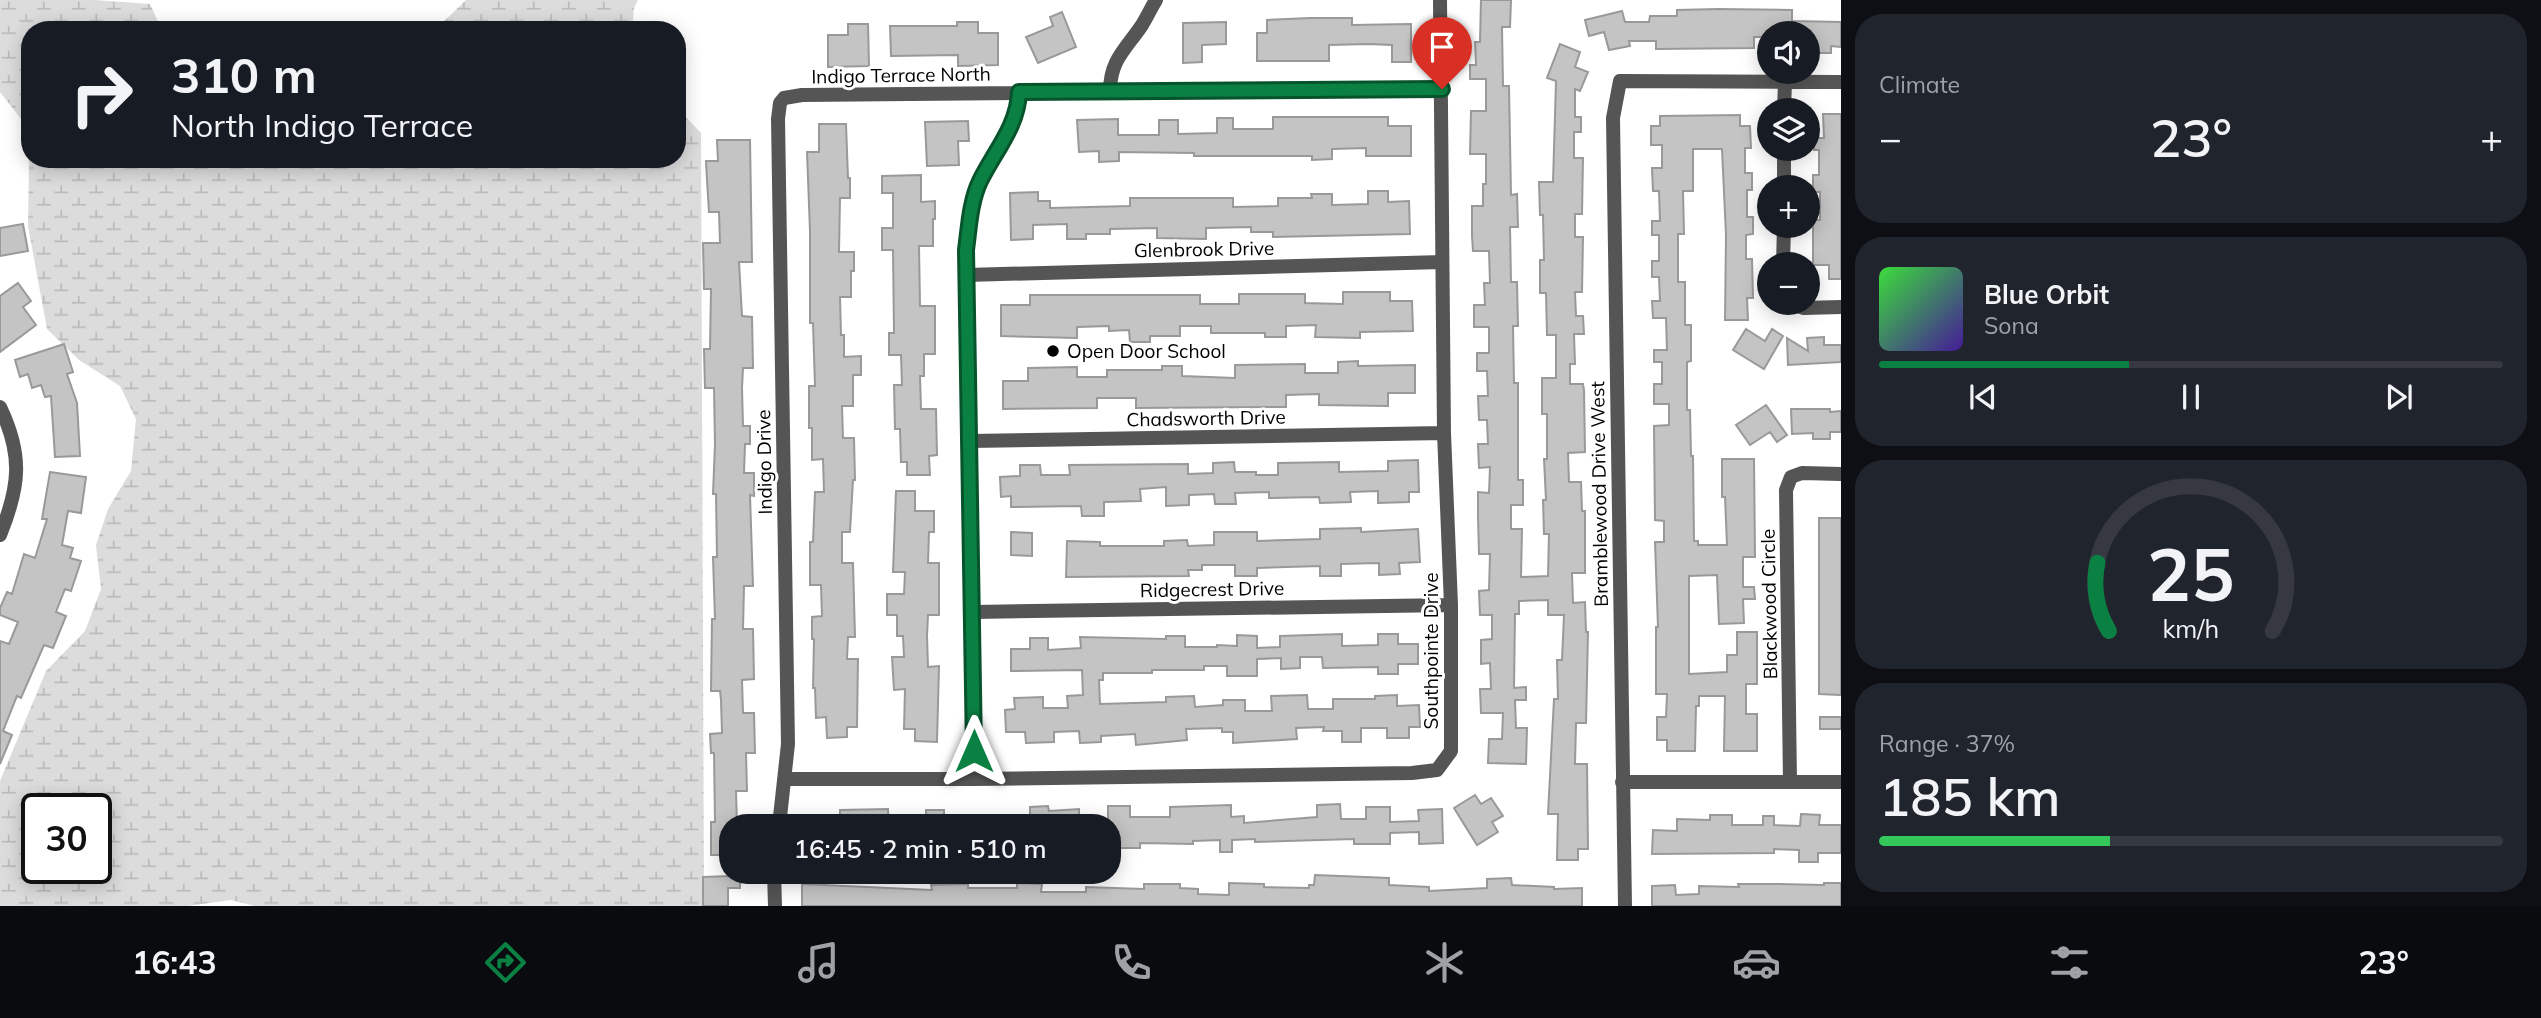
<!DOCTYPE html>
<html lang="en">
<head>
<meta charset="utf-8">
<style>
	:root { --surface:#171b24; --page:#20242c; --text:#f1f3f6; --muted:#9ea1a6; --line:#363941; --accent:#0b8043 }
	body { margin:0; font-family:Mulish,sans-serif; background:var(--page); color:var(--text); height:100vh; display:flex; flex-direction:column; font-size:26px; white-space:nowrap }
	* { box-sizing:border-box; margin:0 }
	p { font-size:23px; color:var(--muted) }
	.icon { flex:none; width:38px; height:38px; fill:none; stroke:currentColor; stroke-width:2; stroke-linecap:round; stroke-linejoin:round }
	.map { position:relative; flex:1; overflow:hidden }
	.panel { display:flex; flex-direction:column; gap:14px; padding:14px; background:#0d0f14; width:700px }
	.panel>* { flex:none }
	.banner { position:absolute; left:21px; top:21px; width:665px; height:147px; border-radius:28px; box-shadow:0 4px 18px #0003; background:#171b24; color:var(--text); overflow:hidden }
	.controls { position:absolute; left:1757px; top:21px; display:grid; gap:14px }
	.controls a { display:grid; place-items:center; width:63px; height:63px; border-radius:50%; background:var(--surface); box-shadow:0 4px 18px #0003; font-size:35px }
	.speed { position:absolute; left:21px; top:793px; display:flex; gap:14px; font-size:35px; font-weight:700; text-align:center }
	.speed>* { display:grid; place-content:center; width:91px; height:91px; border-radius:50%; background:var(--surface); box-shadow:0 4px 18px #0003; line-height:1 }
	.speed .limit { border:4px solid #111; border-radius:10px; background:#fff; color:#111 }
	.pin { position:absolute; display:grid; place-items:center; width:60px; height:60px; color:#fff; margin:-72px -30px; border-radius:50% 50% 50% 0; rotate:-45deg; box-shadow:0 0 7px #0007 }
	.pin .icon { rotate:45deg }
	.me { position:absolute; width:77px; margin:-38px; rotate:0deg; stroke-linejoin:round; filter:drop-shadow(0 0 5px #0008) }
	.turn { display:flex; align-items:center; gap:24px; height:147px; padding:0 35px; font-size:32px }
	.turn .icon { width:91px; height:91px; stroke-width:2.5 }
	.turn b { display:block; font-size:49px; line-height:60px }
	.big { font-size:52px; font-weight:600; line-height:1.1 }
	.panel .tile { flex:1; display:flex; flex-direction:column; justify-content:center; gap:10px; min-width:0; padding:0 24px; border-radius:28px; background:var(--page) }
	.panel .dial { align-items:center; gap:0 }
	.dial svg { height:182px; overflow:visible; fill:none; stroke:var(--line); stroke-width:7; stroke-linecap:round; text-anchor:middle }
	.dial text { fill:var(--text); stroke:none }
	.song { display:flex; align-items:center; gap:21px }
	.cover { width:84px; height:84px; border-radius:10px; background:linear-gradient(135deg,hsl(120 70% 55%),hsl(260 70% 35%)) }
	.played { height:7px; border-radius:4px; background:linear-gradient(90deg,var(--accent) 40%,var(--line) 40%) }
	.keys { display:flex; justify-content:space-around; direction:ltr }
	.heat { display:flex; justify-content:space-between; align-items:center; font-size:38px; direction:ltr }
	.charge { height:10px; border-radius:5px; background:linear-gradient(90deg,#34c759 37%,var(--line) 0) }
	.trip { position:absolute; left:719px; top:814px; width:402px; height:70px; border-radius:28px; background:var(--surface); box-shadow:0 4px 18px #0003; font-weight:600; line-height:70px; text-align:center }
	.tab-bar { display:flex; height:112px; justify-content:space-around; align-items:center; background:#090b0e; color:var(--muted) }
	.tab-bar .icon { width:49px; height:49px }
	.tab-bar .selected { color:var(--accent) }
	.tab-bar b { font-size:32px; color:var(--text) }
	main { display:flex; flex:1; min-height:0 }
	.map>svg:first-child { display:block }
</style>
</head>
<body>
<main>
<div class="map">
<svg width="1841" height="906" viewBox="0 0 1841 906">
	<defs>
		<pattern id="wetland-marsh" width="20" height="14" patternUnits="userSpaceOnUse" patternTransform="scale(1.75)"><rect width="20" height="14" fill="#dcdcdc"/><path d="M1 5h8M5 5V1M11 12h8M15 12V8" fill="none" stroke="#bbb"/></pattern>
	</defs>
	<rect width="100%" height="100%" fill="#fff"/>
	<path fill="url(#wetland-marsh)" fill-rule="evenodd" d="M0 0H95L150 4 162 30H30V159H677V108L701 133 704 906H255L231 900 188 906H0V781L46 671 85 631 101 589 96 545 108 509 131 471 136 419 120 386 79 360 47 329 28 226 29 164 22 120 0 92ZM37 808H96V868H37Z
		M466 0H638L634 8 632 30H435Z"/>
	<path fill="#c4c4c4" stroke="#999" stroke-width="2" d="M1481 0H1511L1510 27H1502L1503 86H1509L1511 195 1517 194 1518 227H1510L1511 282H1517L1518 326H1513L1514 383H1518V480H1523V505H1511V529H1522L1521 577 1548 576 1549 534H1544L1543 500H1546L1544 459H1547V414H1542V378H1556V335H1547L1546 293H1540V260H1544L1543 215H1540L1539 182H1553L1556 81 1547 78 1560 44 1580 52 1575 67 1588 72 1580 91 1575 89V117H1581V132H1574V158H1583L1582 214H1575V237H1583L1582 292H1575L1576 316H1583L1584 334H1574L1575 364H1570V384H1583L1584 390 1585 452 1568 453 1569 482H1581L1582 511H1585V573H1572L1573 603 1585 602 1586 632H1588L1586 723H1576L1575 764H1587L1588 849H1578V860H1557L1558 814H1548L1554 699H1558L1557 660H1562L1564 615H1548V600L1519 601V614H1515L1514 688 1526 687V700H1515L1516 728H1527L1526 764 1488 763 1489 739H1502L1503 713H1481L1480 689H1491L1490 663 1481 664V640L1492 639V615H1480L1479 591 1489 590 1490 554H1479L1478 517V492L1489 493 1490 467 1479 468 1478 444H1488L1487 420H1479L1478 396H1488L1487 371H1477V353H1489V327H1474V305H1485L1484 283H1490L1489 251H1473L1472 236V206H1483V184H1486V154H1470L1471 111H1486V79H1470V65H1476L1475 42H1480Z
		M1718 9 1792 10V21L1841 22V47L1831 46V53H1816V42H1808V33H1769V37H1754V48L1656 49V41H1629L1630 46 1609 50 1604 32 1589 36 1585 20 1622 11 1625 22H1649L1650 16H1677V10Z
		M1062 12 1076 47 1038 63 1026 37 1053 26 1050 17Z
		M1310 18H1352V25L1411 24V62H1392V45L1368 44 1329 45V61H1257V33H1267V20Z
		M957 22H978V33H998V65L958 66V55L891 56 890 26H957Z
		M1226 22V44L1202 45V62L1183 63V23Z
		M848 24H868L869 66 828 67V35H848Z
		M1823 114H1841V279H1829V265H1813V220H1820V192H1813V175H1819V150H1814V138H1824Z
		M1740 115V126H1750L1751 148H1745V173H1752V190H1747V217H1753V234L1746 235V259H1752L1753 298H1747L1748 320H1725L1726 235 1722 149H1693V191H1683L1684 234H1678V282H1685V325H1691V361L1687 362V410H1690L1691 456H1693L1694 541H1698V545H1727L1725 497H1722V459H1754L1755 557H1743V587H1754L1755 599H1743L1744 623 1719 624 1717 575 1689 576V674L1727 672V655H1737V632H1757V684H1746V714H1757V751H1724L1725 696H1699V706H1696L1695 751H1667V740H1657V717H1666L1667 694H1656V627H1658L1655 542H1664V521L1655 520 1654 426 1669 425V404H1654V384H1662V362H1654V350H1667L1666 318H1653L1652 301H1660L1659 277H1652V261H1659V235H1652V221H1660L1659 191H1653L1652 168H1662V145H1651V126H1660V116Z
		M1273 117H1388V126H1411V156H1366V148L1332 149V159L1312 160V156H1194V153L1119 152V161L1099 162V151L1079 152 1077 120 1118 119V135H1159V120H1178V134L1217 133V118H1233V129H1273Z
		M968 121 969 141H958L959 165 927 166 925 122Z
		M819 124H846L848 178H850V198H840L839 252H854V271H851V297H840L841 335H844V357L861 356V375H853V406H842L843 438H854L855 480H853L850 532H842V563H853L855 637H848L847 659H858L857 727H847V737L827 738 826 717 816 718 815 688H813L814 639H812V617L822 616 821 585H810V542H813L815 492H824L823 459 812 460V428H809V386H815L813 323H810V231L807 152H819Z
		M717 140H750L752 262H739L742 316 752 317 753 368H743L742 388 743 426H750V444H745L744 473H754V496L750 495 753 586H744L743 629H753L754 679 742 680 743 713H754L755 753H746L747 791H736L737 826H732V855H711V822H715L714 753H711L710 734 722 733 721 700 720 691H711L712 619H715L713 557H717L716 494H713L715 444 714 388H705L704 349H710L711 289H704L703 243H720L719 212H709L707 180 706 161H718Z
		M921 175V202L935 201V219H933V246H919L920 306H935V354H924V376H920L921 409H936L937 455 929 456 930 475H907V462H901L900 429H895L894 385H902L901 355H889V333H894L893 250H882V228H893V193H882V176Z
		M1368 191H1388V202L1409 201 1410 234 1273 237V232H1251V227L1206 228V239L1157 238V228L1110 229V234H1086V239H1067V224L1033 225V239L1011 240 1010 193 1038 192V201H1050V208L1130 206V198H1233V207L1278 206V198H1312L1311 194H1332V205L1368 204Z
		M23 224 28 251 0 256V228Z
		M18 283 31 301 23 307 36 325 0 352V296Z
		M1343 292H1390V301H1412L1413 331 1360 332V338L1315 337 1316 325 1286 326V337H1265V333H1211V326H1180V336H1150V342H1130L1129 330 1109 331V326L1077 327V338L1001 336V305H1030V295H1200V304H1239V294H1305V303L1343 304Z
		M1746 329 1765 341 1772 329 1783 336 1764 369 1733 350Z
		M1824 337V345H1841V362L1788 365 1787 338 1808 351 1807 338Z
		M64 344 73 372 67 374 77 403 80 456 55 457 51 396 45 397 41 385 32 388 28 374 20 377 15 360Z
		M1358 361V366L1415 365V393H1388V406L1319 405V394L1286 395V407L1136 408V398H1097V408L1003 409V381H1028V368L1077 367V377H1107V370H1162V366H1182V376L1235 378V365L1305 364V373H1338V362Z
		M1766 405 1787 435 1777 442 1770 432 1750 445 1736 425Z
		M1791 409H1830V412L1841 411V432H1830V439H1813V433L1792 434Z
		M1418 460 1419 492H1409V502L1378 503V491L1350 492 1351 502 1320 503 1319 497 1269 498V492L1235 493 1236 504H1215L1214 494 1189 495V505L1166 506V487L1140 489 1141 501 1104 502V516H1082L1081 506 1011 507V496L1001 497 1000 477 1020 476V465H1040L1041 475H1070L1069 465 1188 464V474L1213 473V463L1234 462 1235 472H1256V475H1278V463L1339 462V472L1388 471V461Z
		M50 472 86 477 81 513 68 511 62 545 73 548 70 558 81 561 71 591 65 589 56 612 66 616 53 648 44 645 21 698 17 696 3 731 12 735 0 764V641L9 644 18 622 0 615V608L7 592 12 594 24 554 35 558 47 519H42Z
		M896 491H915V511H934V532H929L928 563H939V615H928L927 636 928 667 939 666 937 742 915 741V729H904L905 689 894 690 892 657H904L903 636H897V615H887V594H904L905 572H893Z
		M1819 518H1841V695L1819 694Z
		M1361 528V532L1418 529 1420 562 1399 563 1400 574 1379 575V563L1341 564V576H1320V566L1257 568V576H1235V565H1202V570H1188L1189 576 1066 577 1067 541 1100 542V546H1164V541L1187 540 1188 546 1214 545V532H1257V541L1320 539V529Z
		M1011 532 1032 533V556L1011 555Z
		M1342 634V646L1378 645V634H1398V644H1418V664H1398V674H1378V667L1323 668 1322 657H1300V668L1281 669V658L1257 659V676H1227V666H1204V670H1152V673H1103V680H1099L1100 704 1166 702V697L1194 696 1195 707 1223 705V700H1245V711H1272L1271 696 1307 695 1308 709H1333V699H1375V696L1397 695V706L1419 705 1420 727H1409V738H1387V728H1361V742H1342V731H1323L1324 727 1296 728 1297 739 1233 743V732H1222V728L1186 729 1187 740 1136 745 1135 734 1101 736V742L1080 743 1079 731 1054 732V742L1026 743 1025 732H1006L1005 710 1015 709 1014 698 1043 697V708H1068L1067 696 1083 695 1082 670 1011 671V649H1030V638H1048V650L1081 648 1080 637 1166 639V636H1185V647H1217V645L1237 646V635L1257 636V648L1280 647V636Z
		M1820 717H1841V729H1820Z
		M1475 795 1481 804 1491 798 1503 816 1492 822 1498 832 1477 845 1454 808Z
		M1340 804 1341 819H1366V807H1390V822L1419 821 1418 810 1442 809 1443 843 1419 844V832L1390 833V844H1354V839L1255 842V839L1232 840V852H1220V840L1193 841V844L1140 843V848H1118V837H1110L1108 826V806H1130V817H1170V807L1231 805V817L1244 816V823L1317 817V805Z
		M1048 806 1049 811 1079 809V826H1030V807Z
		M888 809 889 826H840V810Z
		M926 810H944V826H926Z
		M1801 814 1820 815 1819 825H1841V853H1818V862H1799V850L1774 849V853L1652 854 1653 830 1677 831V819L1710 820V815H1732V825H1763V816H1774V825L1800 826Z
		M1315 875 1389 878V885L1429 887V891L1487 888V879L1511 878 1512 885 1554 887V889L1582 888V906H802V884L932 890 931 885 968 884V888H1017V883L1042 884 1041 892H1086V887L1144 889V884H1180V888L1198 889V894L1229 895V883L1264 884V887L1309 888V885H1314Z
		M732 876H740V888H728V906H703V877Z
		M1824 883H1841V906H1652V886L1675 885 1676 895 1699 894V886L1739 887 1738 884H1775L1824 885Z"/>
	<g fill="none" stroke-linecap="round" stroke-linejoin="round">
		<path stroke="#555" stroke-width="14" d="M1110 91C1110 60 1126 49 1142 25 1147 17 1151 8 1156 0
			M1784 110 1785 82
			M1784 187V149
			M1783 264 1784 226
			M967 275 1442 262
			M1789 303 1804 308 1841 307
			M0 407C23 455 20 486 0 535
			M969 441 1444 433
			M973 612 1451 605
			M784 779H974L1412 773 1437 770 1451 751V605L1444 433 1440 0
			M974 779 966 250C969 228 970 202 980 181 994 152 1018 126 1019 92
			M1622 782H1841
			M1790 782 1786 490 1791 477 1802 473 1841 474
			M779 826 788 744 778 119 780 103 784 98 802 95 1442 89
			M774 872 775 906
			M1625 906 1613 118 1620 81 1841 82"/>
	</g>
	<g fill="none" stroke-linecap="round" stroke-linejoin="round">
		<defs>
			<path id="route" d="M974 751 966 250C969 228 970 202 980 181 994 152 1018 126 1019 92L1442 89"/>
		</defs>
		<use href="#route" stroke="#07532c" stroke-width="18"/>
		<use href="#route" stroke="#0b8043" stroke-width="12"/>
	</g>
	<circle fill="#000" stroke="#fff" stroke-width="2.5" cx="1053" cy="351" r="7"/>
	<g text-anchor="middle" dominant-baseline="central" stroke-width="6" stroke-linejoin="round" paint-order="stroke">
		<g font-size="19" fill="#000" stroke="#fff">
			<text transform="translate(901 75) rotate(-1)">Indigo Terrace North</text>
			<text transform="translate(1204 249) rotate(-1)">Glenbrook Drive</text>
			<text transform="translate(1206 418) rotate(-1)">Chadsworth Drive</text>
			<text transform="translate(764 462) rotate(-91)">Indigo Drive</text>
			<text transform="translate(1599 494) rotate(-91)">Bramblewood Drive West</text>
			<text transform="translate(1212 589) rotate(-1)">Ridgecrest Drive</text>
			<text transform="translate(1769 604) rotate(-91)">Blackwood Circle</text>
			<text transform="translate(1431 651) rotate(-90)">Southpointe Drive</text>
		</g>
		<g font-size="19" fill="#000" stroke="#fff" text-anchor="start">
			<text x="1067" y="351">Open Door School</text>
		</g>
	</g>
</svg>
<div class="controls">
<a><svg class="icon" aria-label="sound" viewBox="0 0 24 24"><path d="M4 9h4l5-4v14l-5-4H4zM17 9q2 3 0 6"/></svg></a>
<a><svg class="icon" aria-label="layers" viewBox="0 0 24 24"><path d="M12 4l9 5-9 5-9-5zM3 14l9 5 9-5"/></svg></a>
<a>+</a>
<a>−</a>
</div>
<div class="speed"><div class="limit">30</div></div>
<div class="pin" style="left:1442px;top:89px;background:#d93025"><svg class="icon" aria-label="arrive" viewBox="0 0 24 24"><path d="M6 21V4h12l-3 4 3 4H6"/></svg></div>
<svg class="me" style="left:974px;top:751px" viewBox="-20 -20 40 40"><path d="M0-17L14 15 0 8-14 15z" fill="#0b8043" stroke="#fff" stroke-width="4"/></svg>
<div class="trip">16:45 · 2 min · 510 m</div>
<div class="banner">
<div class="turn"><svg class="icon" aria-label="right" viewBox="0 0 24 24"><path d="M7 20v-9h11M14 6l5 5-5 5"/></svg><div><b>310 m</b>North Indigo Terrace</div></div>
</div>
</div>
<section class="panel">
<div class="tile"><p>Climate</p>
<div class="heat"><a>−</a><b class="big">23°</b><a>+</a></div>
</div>
<div class="tile">
<div class="song"><i class="cover"></i><div><b>Blue Orbit</b><p>Sona</p></div></div>
<div class="played"></div>
<div class="keys"><svg class="icon" aria-label="previous" viewBox="0 0 24 24"><path d="M18 5L8 12l10 7zM5 5v14"/></svg><svg class="icon" aria-label="pause" viewBox="0 0 24 24"><path d="M8 5v14M16 5v14"/></svg><svg class="icon" aria-label="next" viewBox="0 0 24 24"><path d="M6 5l10 7-10 7zM19 5v14"/></svg></div>
</div>
<div class="tile dial"><svg viewBox="0 0 100 80">
<path d="M14 69A42 42 0 1 1 86 69"/>
<path d="M14 69A42 42 0 0 1 9 39" stroke="#0b8043"/>
<text x="50" y="56" font-size="32" font-weight="700">25</text>
<text x="50" y="72" font-size="11">km/h</text>
</svg></div>
<div class="tile"><p>Range · 37%</p><b class="big">185 km</b><div class="charge"></div></div>
</section>
</main>
<nav class="tab-bar">
<b>16:43</b>
<svg class="icon selected" aria-label="directions" viewBox="0 0 24 24"><path d="M12 3l9 9-9 9-9-9zM9 14v-3h6M13 9l2 2-2 2"/></svg>
<svg class="icon" aria-label="music" viewBox="0 0 24 24"><path d="M9 18V5l10-2v13"/><circle cx="6" cy="18" r="3"/><circle cx="16" cy="16" r="3"/></svg>
<svg class="icon" aria-label="phone" viewBox="0 0 24 24"><path d="M5 4h4l2 5-3 2q2 4 5 5l2-3 5 2v4C11 20 4 13 5 4z"/></svg>
<svg class="icon" aria-label="climate" viewBox="0 0 24 24"><path d="M12 3v18M4 7l16 10M4 17L20 7"/></svg>
<svg class="icon" aria-label="car" viewBox="0 0 24 24"><path d="M5 17H2v-5l4-1 3-4h7l3 4 3 1v5h-3M9 17h6M6 11h13"/><circle cx="7" cy="17" r="2"/><circle cx="17" cy="17" r="2"/></svg>
<svg class="icon" aria-label="filters" viewBox="0 0 24 24"><path d="M4 7h16M4 17h16"/><circle cx="9" cy="7" r="2"/><circle cx="15" cy="17" r="2"/></svg>
<b>23°</b>
</nav>
</body>
</html>
